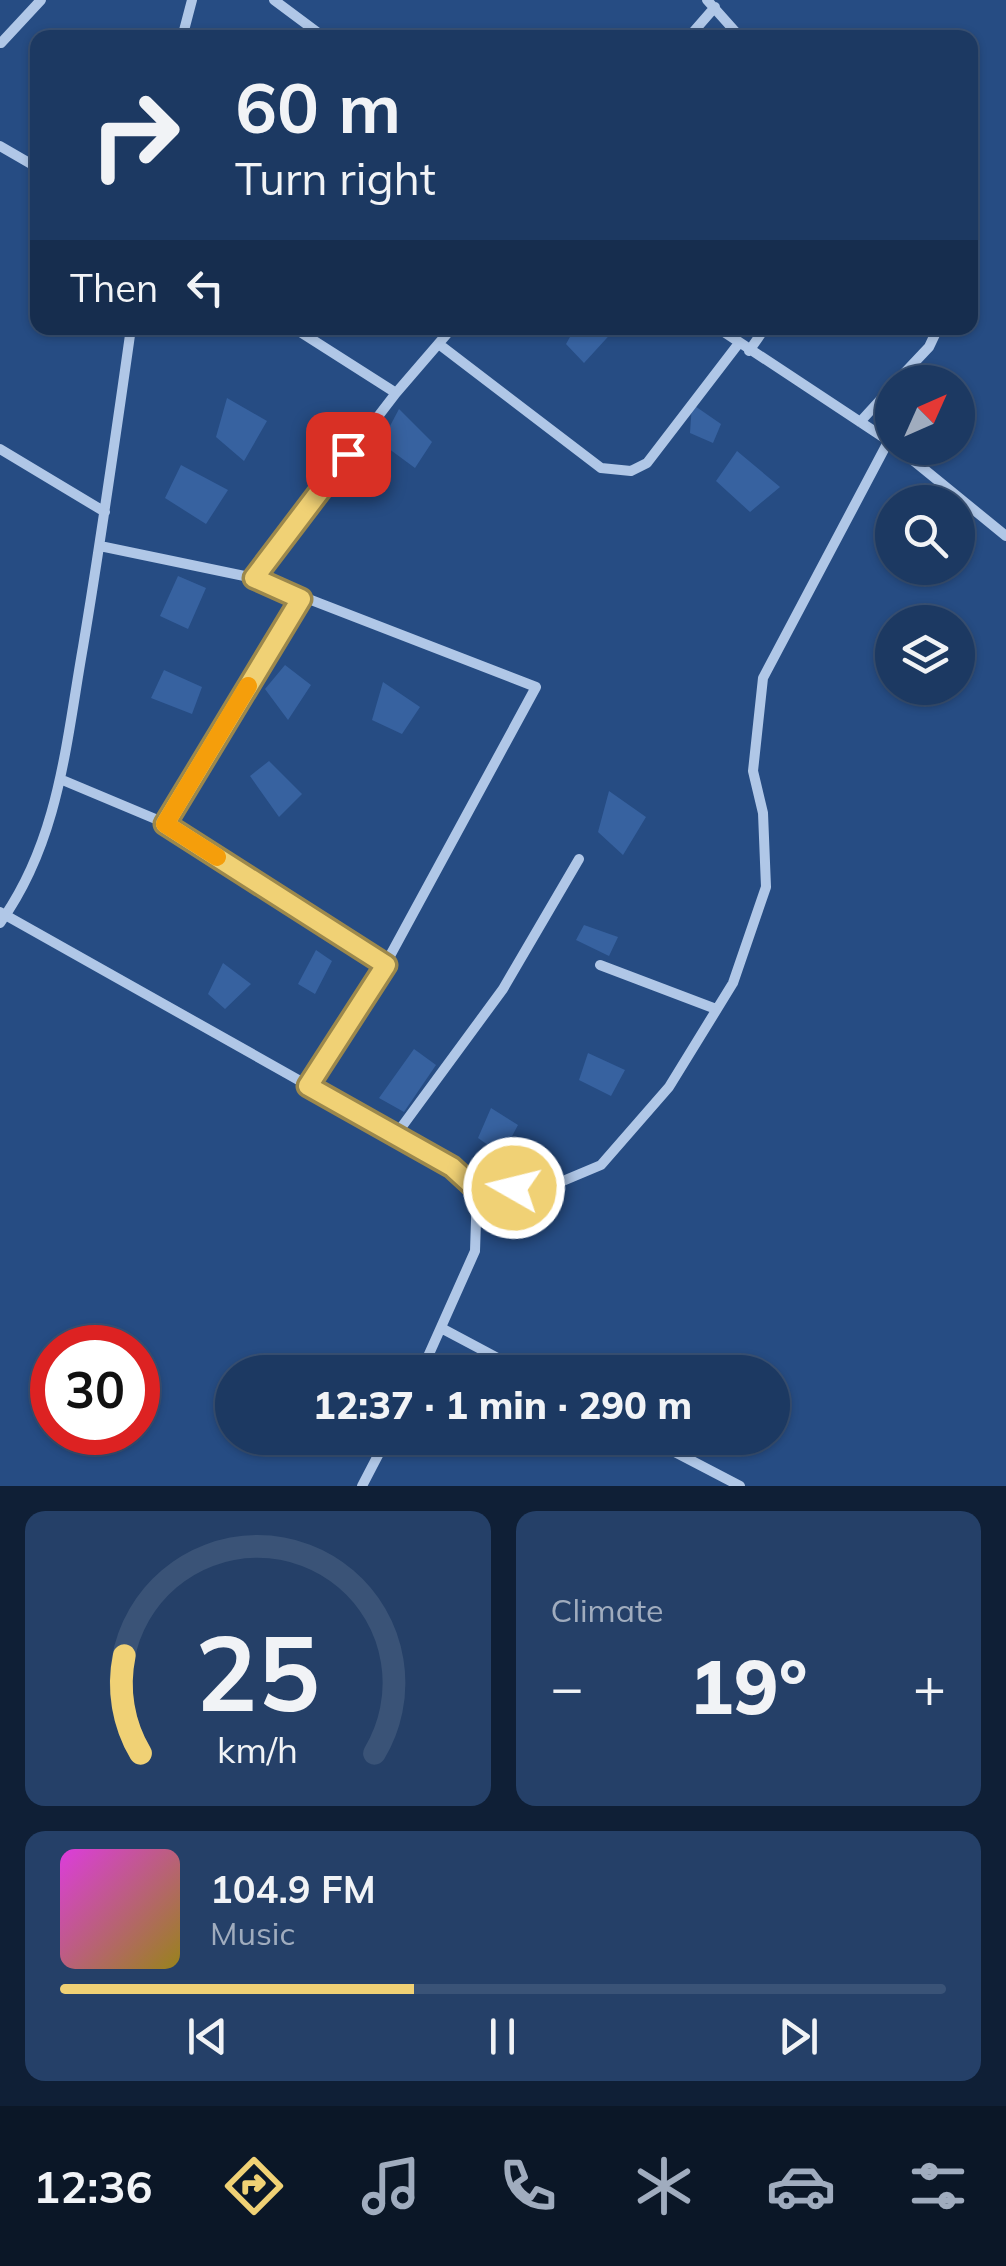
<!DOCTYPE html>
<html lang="en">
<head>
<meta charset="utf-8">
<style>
	:root { --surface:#1c3962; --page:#254068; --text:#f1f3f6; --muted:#a0acbe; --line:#3a5377; --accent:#f0d175 }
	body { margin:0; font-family:Mulish,sans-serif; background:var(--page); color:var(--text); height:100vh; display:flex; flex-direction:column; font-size:38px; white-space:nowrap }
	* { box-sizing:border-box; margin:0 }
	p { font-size:32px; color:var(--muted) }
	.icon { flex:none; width:55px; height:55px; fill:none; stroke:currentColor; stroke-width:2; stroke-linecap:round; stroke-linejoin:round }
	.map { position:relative; height:1486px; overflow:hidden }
	.side { display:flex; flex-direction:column; gap:25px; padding:25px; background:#0f1f36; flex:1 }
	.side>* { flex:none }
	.hud { position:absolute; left:30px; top:30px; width:948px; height:305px; border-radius:20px; box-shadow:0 2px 8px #0004,0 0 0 2px var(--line); background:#1c3962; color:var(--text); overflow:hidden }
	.needle { width:65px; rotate:45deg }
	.fabs { position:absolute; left:875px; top:365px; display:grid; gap:20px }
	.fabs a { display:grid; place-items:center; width:100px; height:100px; border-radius:50%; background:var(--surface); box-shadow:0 2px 8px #0004,0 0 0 2px var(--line); font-size:50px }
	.speed { position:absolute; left:30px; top:1325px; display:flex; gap:20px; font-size:50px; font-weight:700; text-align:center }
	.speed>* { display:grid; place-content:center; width:130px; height:130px; border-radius:50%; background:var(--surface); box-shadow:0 2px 8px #0004,0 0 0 2px var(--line); line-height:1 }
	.speed .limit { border:15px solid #d22; background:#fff; color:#111 }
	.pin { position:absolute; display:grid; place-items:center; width:85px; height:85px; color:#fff; margin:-42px; border-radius:20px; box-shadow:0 5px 15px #0006 }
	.me { position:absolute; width:110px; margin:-55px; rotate:278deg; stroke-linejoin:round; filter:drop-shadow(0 0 8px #0008) }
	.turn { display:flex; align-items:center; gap:35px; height:210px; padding:0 40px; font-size:45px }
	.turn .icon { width:130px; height:130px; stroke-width:2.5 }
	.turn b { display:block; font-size:70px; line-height:85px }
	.then { display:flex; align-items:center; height:95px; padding:0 40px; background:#0003; gap:20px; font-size:38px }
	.big { font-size:75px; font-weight:800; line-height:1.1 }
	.side .widget { flex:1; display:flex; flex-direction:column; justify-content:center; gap:15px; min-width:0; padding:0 35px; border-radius:20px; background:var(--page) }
	.side .dial { align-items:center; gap:0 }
	.dial svg { height:260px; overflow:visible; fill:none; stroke:var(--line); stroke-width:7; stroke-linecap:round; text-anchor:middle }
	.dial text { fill:var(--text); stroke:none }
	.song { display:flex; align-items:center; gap:30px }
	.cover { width:120px; height:120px; border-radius:15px; background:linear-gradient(135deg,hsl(300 70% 55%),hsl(50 70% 35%)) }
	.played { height:10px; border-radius:5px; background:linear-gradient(90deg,var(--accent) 40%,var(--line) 40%) }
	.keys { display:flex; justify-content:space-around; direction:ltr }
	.heat { display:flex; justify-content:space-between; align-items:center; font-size:55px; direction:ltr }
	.side .tiles { flex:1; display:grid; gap:25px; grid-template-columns:1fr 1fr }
	.widget:last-child { grid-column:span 2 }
	.trip { position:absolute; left:215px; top:1355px; width:575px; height:100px; border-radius:50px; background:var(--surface); box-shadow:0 2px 8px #0004,0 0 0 2px var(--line); font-weight:800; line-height:100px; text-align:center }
	.tabs { display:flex; height:160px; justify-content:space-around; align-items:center; background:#0b1727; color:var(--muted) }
	.tabs .icon { width:70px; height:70px }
	.tabs .current { color:var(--accent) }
	.tabs b { font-size:45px; color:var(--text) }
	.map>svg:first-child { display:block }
</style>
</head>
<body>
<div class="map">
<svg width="1006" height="1486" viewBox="0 0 1006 1486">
	<rect width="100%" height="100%" fill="#264c83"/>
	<path fill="#3762a0" d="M575 328H616L584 363 566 344Z
		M227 398 267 421 244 461 216 437Z
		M692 404 721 424 713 443 690 433Z
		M399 409 432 442 415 468 381 443Z
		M737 451 780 487 750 512 716 481Z
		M181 465 228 490 206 524 165 498Z
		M178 576 206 588 188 629 160 616Z
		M285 665 311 685 288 720 265 689Z
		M164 670 202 687 192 714 151 698Z
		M383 682 420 707 402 734 372 720Z
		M269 761 302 794 279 817 250 776Z
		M609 791 646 817 623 855 598 832Z
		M584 925 618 937 609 956 576 940Z
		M316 950 332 961 315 994 298 984Z
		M223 963 251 984 225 1009 208 994Z
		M414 1049 436 1065 404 1112 379 1098Z
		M588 1053 625 1070 611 1096 579 1080Z
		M491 1108 518 1125 502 1155 478 1138Z"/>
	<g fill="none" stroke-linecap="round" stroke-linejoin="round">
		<path stroke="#b0c7e7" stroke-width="10" d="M274 0 325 38
			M707 0 741 38
			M182 38 192 0
			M688 38 715 7
			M1 43 41 0
			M0 146 38 168
			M294 328 396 393
			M718 328 892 443
			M440 345 601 468 631 471 647 463 739 343
			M749 351 765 328
			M896 382 929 347 938 328
			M860 422 892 387
			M898 448 1006 536
			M0 449 105 512
			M100 546 254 578 536 687 385 965 308 1086
			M254 578 396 393 452 328
			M60 779 165 823 385 965
			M165 823 301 599
			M0 912 453 1167 477 1190 475 1251 421 1372
			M0 923C59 841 66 743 83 647 101 540 116 434 131 328
			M600 965 716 1009
			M395 1136 503 989 579 859
			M477 1190 551 1186 601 1165 669 1087 733 983 766 887 763 813 753 771 763 678 889 440
			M443 1329 524 1372
			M648 1438 740 1486
			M362 1486 387 1438"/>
	</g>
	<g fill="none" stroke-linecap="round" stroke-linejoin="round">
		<defs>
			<path id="route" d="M348 454 254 578 301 599 165 824 386 965 308 1086 452 1167 477 1190 514 1188"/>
		</defs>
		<use href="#route" stroke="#9c884c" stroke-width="25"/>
		<use href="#route" stroke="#f0d175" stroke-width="18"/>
		<path stroke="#f59e0b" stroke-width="18" d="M217 857 165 824 248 686"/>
	</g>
</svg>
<div class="fabs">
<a><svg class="needle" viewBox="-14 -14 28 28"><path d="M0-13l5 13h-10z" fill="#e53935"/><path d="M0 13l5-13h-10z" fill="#a0acbe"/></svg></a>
<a><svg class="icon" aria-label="search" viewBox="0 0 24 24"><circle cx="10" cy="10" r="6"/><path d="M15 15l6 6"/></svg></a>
<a><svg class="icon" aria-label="layers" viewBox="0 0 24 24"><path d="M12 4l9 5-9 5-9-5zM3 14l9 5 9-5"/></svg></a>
</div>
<div class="speed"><div class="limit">30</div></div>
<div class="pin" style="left:348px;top:454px;background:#d93025"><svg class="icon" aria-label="arrive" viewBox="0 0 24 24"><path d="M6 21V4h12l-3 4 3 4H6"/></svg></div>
<svg class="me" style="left:514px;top:1188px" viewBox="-20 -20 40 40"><circle r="17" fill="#f0d175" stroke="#fff" stroke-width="3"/><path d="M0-11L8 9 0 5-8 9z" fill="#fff"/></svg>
<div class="trip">12:37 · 1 min · 290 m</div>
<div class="hud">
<div class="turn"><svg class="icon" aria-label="right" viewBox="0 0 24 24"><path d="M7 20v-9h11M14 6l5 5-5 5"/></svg><div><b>60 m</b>Turn right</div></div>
<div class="then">Then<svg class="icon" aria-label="left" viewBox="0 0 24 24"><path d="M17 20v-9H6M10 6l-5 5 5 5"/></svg></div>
</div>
</div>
<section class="side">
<div class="tiles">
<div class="widget dial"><svg viewBox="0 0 100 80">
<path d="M14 69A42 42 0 1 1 86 69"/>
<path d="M14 69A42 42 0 0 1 9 39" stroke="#f0d175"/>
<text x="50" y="56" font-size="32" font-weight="700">25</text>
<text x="50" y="72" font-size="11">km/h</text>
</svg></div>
<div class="widget"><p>Climate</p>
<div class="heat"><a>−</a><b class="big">19°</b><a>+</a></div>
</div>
<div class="widget">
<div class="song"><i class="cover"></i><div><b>104.9 FM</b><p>Music</p></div></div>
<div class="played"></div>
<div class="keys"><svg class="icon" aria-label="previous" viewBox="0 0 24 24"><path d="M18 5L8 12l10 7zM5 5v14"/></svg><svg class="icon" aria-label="pause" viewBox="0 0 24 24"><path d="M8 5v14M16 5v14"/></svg><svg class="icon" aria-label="next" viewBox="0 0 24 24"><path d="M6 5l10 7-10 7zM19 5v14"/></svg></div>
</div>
</div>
</section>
<nav class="tabs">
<b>12:36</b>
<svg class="icon current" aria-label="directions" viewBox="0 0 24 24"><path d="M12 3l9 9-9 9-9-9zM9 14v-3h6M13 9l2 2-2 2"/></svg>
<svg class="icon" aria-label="music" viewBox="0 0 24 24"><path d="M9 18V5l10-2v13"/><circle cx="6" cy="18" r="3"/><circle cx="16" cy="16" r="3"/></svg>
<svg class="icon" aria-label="phone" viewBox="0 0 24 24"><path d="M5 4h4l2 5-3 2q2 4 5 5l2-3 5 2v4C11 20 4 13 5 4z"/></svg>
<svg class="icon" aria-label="climate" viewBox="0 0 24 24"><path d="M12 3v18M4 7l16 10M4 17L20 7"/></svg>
<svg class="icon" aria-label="car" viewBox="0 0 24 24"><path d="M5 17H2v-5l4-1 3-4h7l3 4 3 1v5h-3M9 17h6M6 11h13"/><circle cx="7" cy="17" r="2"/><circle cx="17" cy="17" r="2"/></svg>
<svg class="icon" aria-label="filters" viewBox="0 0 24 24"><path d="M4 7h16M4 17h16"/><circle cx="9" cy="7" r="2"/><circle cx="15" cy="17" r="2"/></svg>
</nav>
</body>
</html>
